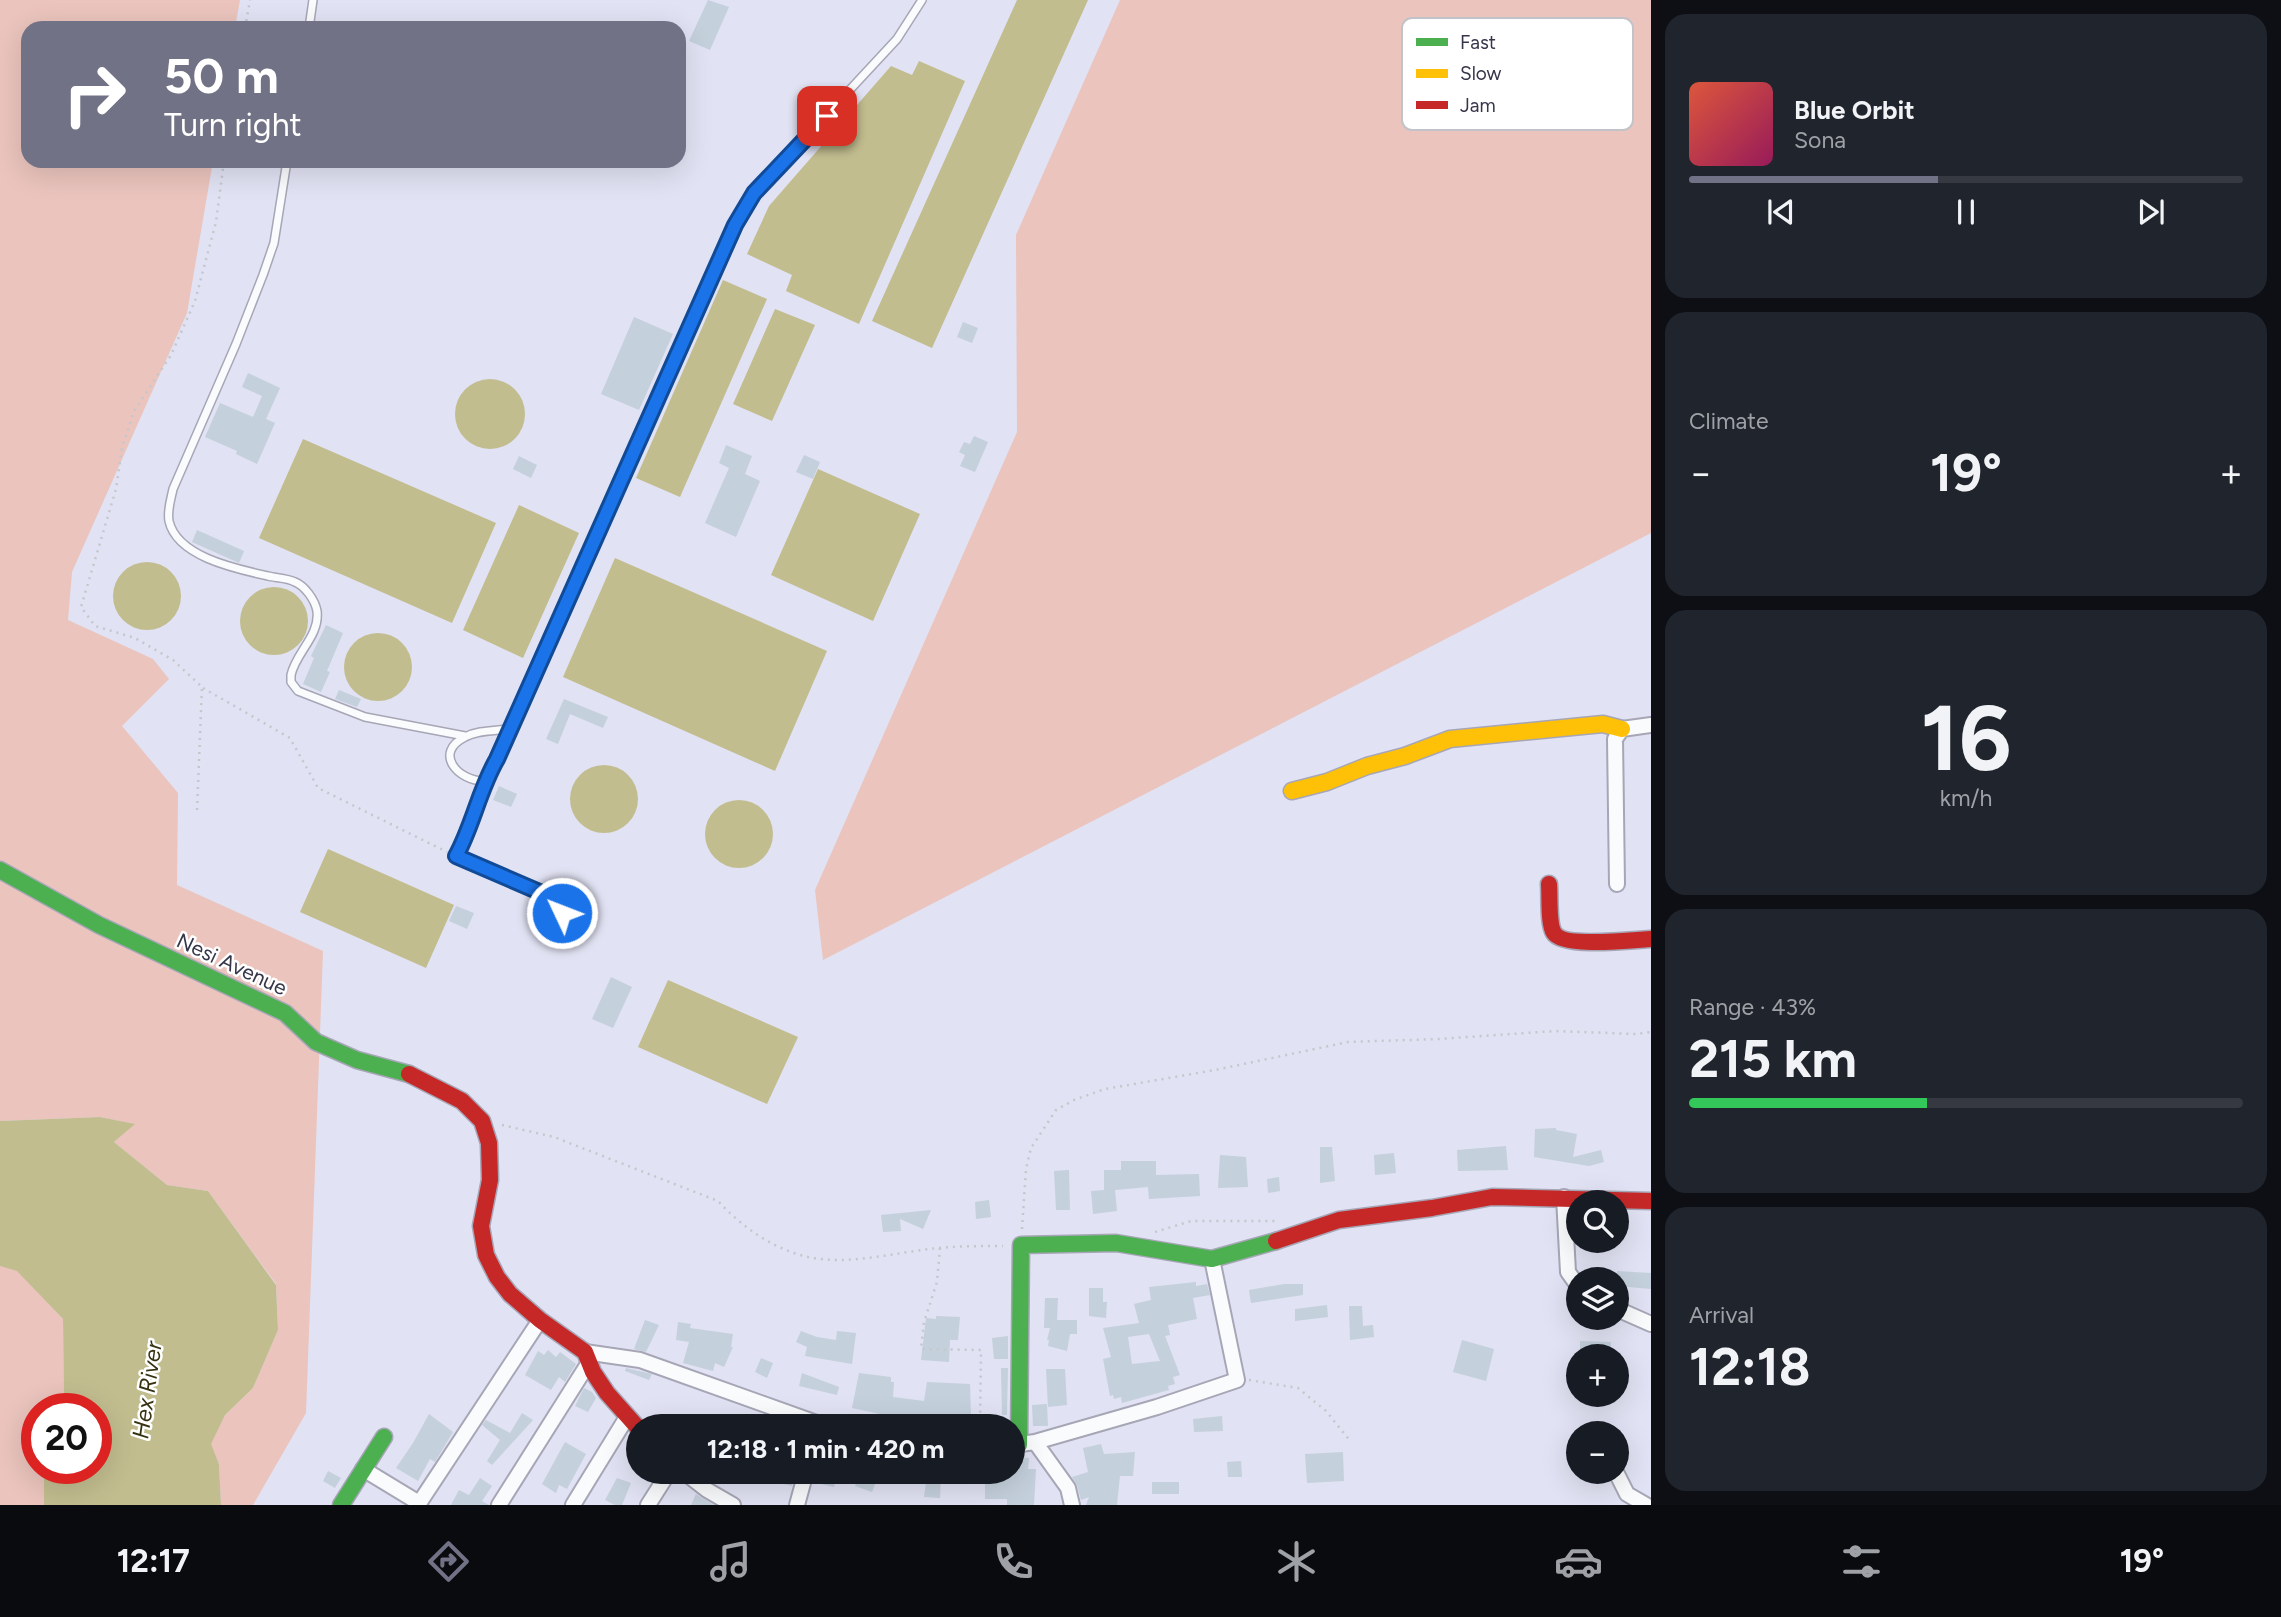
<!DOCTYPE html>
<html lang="en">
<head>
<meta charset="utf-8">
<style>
	:root { --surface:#171b24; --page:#20242c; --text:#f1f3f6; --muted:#9ea1a6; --line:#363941; --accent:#717285 }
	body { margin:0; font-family:Figtree,sans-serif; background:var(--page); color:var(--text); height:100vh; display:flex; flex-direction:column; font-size:26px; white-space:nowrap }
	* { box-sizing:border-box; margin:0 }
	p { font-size:23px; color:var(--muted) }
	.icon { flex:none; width:38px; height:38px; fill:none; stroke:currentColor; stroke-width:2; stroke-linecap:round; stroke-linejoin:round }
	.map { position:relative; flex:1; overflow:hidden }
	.details { display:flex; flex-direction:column; gap:14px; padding:14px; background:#0d0f14; width:630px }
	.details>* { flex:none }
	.top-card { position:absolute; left:21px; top:21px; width:665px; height:147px; border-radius:21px; box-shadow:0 7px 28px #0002; background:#717285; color:#fff; overflow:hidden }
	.tools { position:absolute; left:1566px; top:1190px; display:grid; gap:14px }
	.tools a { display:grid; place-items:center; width:63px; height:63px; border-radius:50%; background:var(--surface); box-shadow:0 7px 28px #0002; font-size:35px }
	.speed { position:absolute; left:21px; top:1393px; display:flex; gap:14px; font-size:35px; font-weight:700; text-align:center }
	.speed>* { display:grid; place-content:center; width:91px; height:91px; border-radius:50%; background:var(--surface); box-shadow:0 7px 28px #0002; line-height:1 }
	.speed .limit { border:10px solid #d22; background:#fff; color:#111 }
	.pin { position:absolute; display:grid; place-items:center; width:60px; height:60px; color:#fff; margin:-30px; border-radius:14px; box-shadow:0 4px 10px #0006 }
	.me { position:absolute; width:77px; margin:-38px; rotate:313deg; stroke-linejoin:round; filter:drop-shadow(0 0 5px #0008) }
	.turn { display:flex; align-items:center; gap:24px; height:147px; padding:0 28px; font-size:32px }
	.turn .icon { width:91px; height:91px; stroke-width:2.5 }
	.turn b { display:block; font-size:49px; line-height:60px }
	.big { font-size:52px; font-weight:700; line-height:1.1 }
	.details .card { flex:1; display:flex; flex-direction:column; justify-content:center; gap:10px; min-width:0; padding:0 24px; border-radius:21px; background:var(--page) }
	.details .dial { align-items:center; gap:0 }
	.dial b { font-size:91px; line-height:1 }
	.song { display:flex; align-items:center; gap:21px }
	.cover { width:84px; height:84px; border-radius:10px; background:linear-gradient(135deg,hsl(10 70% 55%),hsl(330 70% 35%)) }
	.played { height:7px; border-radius:4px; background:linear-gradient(90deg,var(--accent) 45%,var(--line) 45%) }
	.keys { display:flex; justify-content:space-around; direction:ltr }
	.heat { display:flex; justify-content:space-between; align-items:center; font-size:38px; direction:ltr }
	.charge { height:10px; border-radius:5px; background:linear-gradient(90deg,#34c759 43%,var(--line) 0) }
	.trip { position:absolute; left:626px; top:1414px; width:399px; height:70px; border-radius:35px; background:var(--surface); box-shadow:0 7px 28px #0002; font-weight:700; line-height:70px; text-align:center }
	.dock { display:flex; height:112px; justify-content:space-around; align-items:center; background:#090b0e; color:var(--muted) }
	.dock .icon { width:49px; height:49px }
	.dock .selected { color:var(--accent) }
	.dock b { font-size:32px; color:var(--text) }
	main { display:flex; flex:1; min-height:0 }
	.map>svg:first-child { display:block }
</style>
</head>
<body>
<main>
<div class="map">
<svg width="1651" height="1505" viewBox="0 0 1651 1505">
	<rect width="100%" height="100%" fill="#e1e2f3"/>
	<path fill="#eac4bd" d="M0 0H240L235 28H28V161H213L187 313 72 572 68 620 153 659 169 679 122 726 178 793 177 885 323 951 306 1413 253 1505H221L219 1464 210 1444 225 1415 253 1388 278 1330 276 1284 208 1191 167 1185 114 1142 134 1124 100 1117 0 1121Z
		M1120 0H1651V533L823 960 815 890 1017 432 1016 235Z
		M0 1266 17 1270 63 1319 64 1409H37V1468H44V1505H0Z"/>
	<path fill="#c2bd8f" d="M1017 0H1088L932 348 872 321Z
		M919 61 965 81 859 324 786 291 792 275 747 254 769 206 891 66 912 75Z
		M723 280 767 299 680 497 636 478Z
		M775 309 815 325 772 421 733 404Z
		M455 414a35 35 0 1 1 70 0a35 35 0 1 1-70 0Z
		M303 439 496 523 452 623 259 538Z
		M818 469 920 514 873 621 771 575Z
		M519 505 579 533 523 658 463 630Z
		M615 558 827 651 775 771 563 677Z
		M113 596a34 34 0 1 1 68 0a34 34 0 1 1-68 0Z
		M240 621a34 34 0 1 1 68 0a34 34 0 1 1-68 0Z
		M344 667a34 34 0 1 1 68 0a34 34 0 1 1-68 0Z
		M570 799a34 34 0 1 1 68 0a34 34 0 1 1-68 0Z
		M705 834a34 34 0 1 1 68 0a34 34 0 1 1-68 0Z
		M328 849 454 905 426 968 300 912Z
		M668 980 798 1037 767 1104 638 1047Z
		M100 1117 135 1124 114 1142 167 1185 208 1191 276 1285 278 1330 253 1388 225 1415 211 1444 219 1464 221 1505H44V1468H96V1409H64L63 1319 17 1271 0 1266V1121Z"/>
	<path fill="#c4d0dc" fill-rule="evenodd" d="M708 0 729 7 710 50 689 41Z
		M634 317 673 334 639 410 601 394Z
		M963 322 978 328 972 343 957 337Z
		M248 373 280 388 266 419 275 423 257 464 236 454 237 451 205 437 220 403 253 417 262 396 242 387Z
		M974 436 988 442 975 472 960 466 965 455 959 452 964 442 970 444Z
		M726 445 752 456 745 474 760 481 736 537 705 523 729 468 719 463Z
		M804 455 820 462 813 479 796 472Z
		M519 456 537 465 531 478 513 469Z
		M197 530 244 551 239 563 192 542Z
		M326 625 343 633 327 671 330 672 321 692 303 684 314 658 311 656Z
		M339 690 361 699 357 707 335 699Z
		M564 699 608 717 603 728 570 714 558 744 546 739Z
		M499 786 517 794 511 807 493 800Z
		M456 906 474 913 467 929 449 921Z
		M611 977 632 987 613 1028 592 1019Z
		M1556 1128V1130L1577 1134 1573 1157 1601 1150 1604 1162 1589 1166 1534 1157 1535 1129Z
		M1506 1146 1508 1170 1458 1171 1457 1150Z
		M1320 1147H1332L1335 1181 1320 1183Z
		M1394 1153 1396 1173 1375 1175 1374 1155Z
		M1220 1155 1246 1157 1248 1187 1218 1188Z
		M1121 1161H1156V1175L1199 1174 1200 1196 1149 1199 1148 1187 1115 1190 1117 1211 1093 1214 1091 1191 1104 1190V1170H1121Z
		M1069 1170 1070 1210H1056L1054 1171Z
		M1279 1177 1280 1191 1268 1193 1267 1179Z
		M989 1200 991 1217 976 1219 975 1202Z
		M931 1210 923 1229 900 1219 901 1231 883 1232 881 1215Z
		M1617 1271 1651 1273V1289L1617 1286Z
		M1196 1282V1286L1207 1284 1210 1295 1193 1298 1197 1319 1168 1325 1170 1335 1165 1336 1180 1375 1173 1377 1175 1384 1168 1386 1169 1390 1122 1403 1121 1397 1114 1399 1113 1395 1110 1396 1103 1359 1111 1357 1103 1328 1139 1323 1134 1304 1151 1300 1149 1287ZM1149 1334 1160 1361 1132 1364 1128 1337Z
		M1284 1284H1303V1295L1251 1303 1249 1290Z
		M1089 1288H1103V1302H1107L1106 1318 1089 1316Z
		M1045 1298H1058L1057 1320H1077V1334H1070L1067 1351 1048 1346 1049 1340H1047L1050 1328H1044Z
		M1327 1305 1328 1317 1295 1321V1309Z
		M1349 1306H1362L1363 1326 1373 1325 1374 1337 1350 1340Z
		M936 1316 960 1317 958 1340H950L949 1362 921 1360 926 1318 936 1319Z
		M645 1320 659 1325 646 1352 634 1349Z
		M678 1322 691 1324 690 1328 733 1334 731 1347H733L724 1367 715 1363 713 1371 683 1363 689 1342 676 1340Z
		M801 1331 817 1337 836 1340 837 1331 856 1333 852 1364 805 1356 807 1347 796 1342Z
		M1008 1336V1359H994L992 1338Z
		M1462 1340 1494 1349 1486 1381 1453 1372Z
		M1580 1341 1611 1342 1610 1356H1580Z
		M548 1350 556 1357 560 1352 576 1364 565 1382 559 1377 551 1390 525 1375 538 1351 544 1355Z
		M761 1358 773 1363 767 1378 755 1372Z
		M626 1368 652 1374 649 1380 625 1371Z
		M1001 1368H1008L1007 1415H1002Z
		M1046 1369H1065L1067 1405 1048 1407Z
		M802 1373 839 1387 837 1395 799 1386Z
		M859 1373 891 1377V1382H894L893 1397 924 1401 927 1382 970 1384 971 1417 957 1418 956 1420 920 1418V1423L905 1422V1419L880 1421V1414L852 1408Z
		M584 1388 592 1392 596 1398 588 1412 575 1406Z
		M1047 1404 1048 1426H1033L1032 1405Z
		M522 1413 533 1420 492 1465 487 1461 500 1440 482 1425 486 1420 510 1433Z
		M429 1414 453 1432 435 1462 430 1459 418 1481 396 1468 413 1443Z
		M1222 1416 1223 1431 1194 1432 1193 1419Z
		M565 1442 586 1454 567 1489 559 1485 556 1493 542 1484Z
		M1101 1444 1104 1454 1135 1452 1133 1476H1120L1117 1505H1086L1089 1497 1081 1500 1077 1485 1072 1477 1088 1472 1083 1448Z
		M1343 1452 1344 1481 1307 1483 1305 1454Z
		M1013 1457 1029 1458 1028 1469H1036L1034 1505H1007V1499H985V1484H971V1472H1013Z
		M1241 1461 1242 1477H1228L1227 1462Z
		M328 1471 341 1478 335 1488 323 1481Z
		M753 1472H796L792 1486 753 1477Z
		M815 1472H837L834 1487 813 1482Z
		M861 1472 877 1479 872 1492 855 1486Z
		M927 1476 941 1478 940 1498 924 1497Z
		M480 1478 492 1486 482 1501 489 1505H451L459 1490 469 1495Z
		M617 1478 631 1483 622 1505H615L605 1500Z
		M1152 1482H1179V1494H1152Z
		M696 1494 702 1498 714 1505H691Z"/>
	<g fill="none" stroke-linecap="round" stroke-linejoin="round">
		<defs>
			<path id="lane" d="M309 28 313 0
				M287 161 274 243 263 275 236 344 173 489C171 499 167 510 169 521 177 557 237 569 268 576 276 578 287 578 295 582 305 586 315 600 317 611 320 636 296 652 291 675V682L298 691 365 717 465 736
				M509 729C494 731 478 730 465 737 433 753 458 781 484 781L497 759 745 207 754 193 897 39 922 0
				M484 781 474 816 456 857 551 897 559 905 574 942"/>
			<path id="street" d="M1617 884 1615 739 1622 729 1651 725
				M1564 1197 1568 1272 1578 1286
				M1617 1309 1651 1324
				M585 1352 640 1360 825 1426
				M1035 1442 1068 1488 1072 1505
				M1013 1445 1035 1442 1157 1407 1237 1380 1212 1259
				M363 1469 419 1503
				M684 1472 707 1490 733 1505
				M1616 1472 1627 1494 1646 1505
				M418 1505 540 1320
				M499 1505 588 1364
				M573 1505 627 1417
				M648 1505 669 1472
				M797 1505 806 1472"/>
			<path id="fast" d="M0 870 99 925 285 1013 316 1042 357 1060 409 1074
				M1019 1445 1021 1245 1116 1243 1212 1259 1276 1241
				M341 1505 384 1437"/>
			<path id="slow" d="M1292 791 1327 782 1367 766 1405 756 1450 739 1603 724 1622 729"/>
			<path id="jam" d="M1549 884C1550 896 1548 924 1554 933 1563 948 1633 940 1651 939
				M409 1074 462 1101 482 1121 489 1143 490 1180 481 1226 486 1255 497 1277 510 1294 540 1320 585 1352 593 1372 607 1393 639 1429
				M1276 1241 1339 1220 1432 1208 1492 1197 1651 1201"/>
		</defs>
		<use href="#lane" stroke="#a6a6b6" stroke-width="10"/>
		<use href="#street" stroke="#a6a6b6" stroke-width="18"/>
		<use href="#fast" stroke="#a6a6b6" stroke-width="19"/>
		<use href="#slow" stroke="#a6a6b6" stroke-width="19"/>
		<use href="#jam" stroke="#a6a6b6" stroke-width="19"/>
		<path stroke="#c6c7cd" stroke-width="2.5" stroke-dasharray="2 5" stroke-linecap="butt" d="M245 28 250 0
			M203 688 290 738 318 788 447 852
			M197 810 202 687 173 660 135 638 95 626 81 607 116 489 122 448 134 411 171 355 195 301 216 222 224 161
			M502 1125 554 1137 718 1201C742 1227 773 1249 808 1257 850 1266 896 1252 938 1248 959 1246 981 1246 1003 1246
			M1022 1229 1026 1169 1031 1148 1056 1110 1074 1100 1105 1089 1215 1070 1348 1042 1438 1039 1555 1031 1636 1034 1651 1032
			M1155 1232 1191 1221H1277
			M940 1248 937 1282 924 1322 921 1349 981 1350 980 1426
			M1249 1380 1298 1388 1326 1411 1351 1442"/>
		<use href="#lane" stroke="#fafbfd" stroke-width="7"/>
		<use href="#street" stroke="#fafbfd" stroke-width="14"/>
		<use href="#fast" stroke="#4caf50" stroke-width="16"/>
		<use href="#slow" stroke="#ffc107" stroke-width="16"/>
		<use href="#jam" stroke="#c62828" stroke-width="16"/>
	</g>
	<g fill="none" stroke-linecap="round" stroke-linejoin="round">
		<defs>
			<path id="route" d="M562 913 551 897 456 856C473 825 479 790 497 759L735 225 754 193 827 116"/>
		</defs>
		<use href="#route" stroke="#114b97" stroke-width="18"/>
		<use href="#route" stroke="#1a73e8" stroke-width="12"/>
	</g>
	<g text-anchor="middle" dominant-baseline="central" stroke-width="5" stroke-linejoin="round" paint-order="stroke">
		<g font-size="21" fill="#35364a" stroke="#fff">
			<text transform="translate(232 964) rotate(25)">Nesi Avenue</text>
		</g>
		<g font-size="23" font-style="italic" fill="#373312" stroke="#fff">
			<text transform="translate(147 1390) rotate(-82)">Hex River</text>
		</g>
	</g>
	<rect x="1402" y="18" width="231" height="112" rx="10" fill="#fff" stroke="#c2c3c9" stroke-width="2"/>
	<rect x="1416" y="38" width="32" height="8" fill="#4caf50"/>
	<rect x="1416" y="69" width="32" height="9" fill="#ffc107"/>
	<rect x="1416" y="101" width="32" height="8" fill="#c62828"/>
	<g font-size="19" fill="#35364a">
		<text x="1460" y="49">Fast</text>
		<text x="1460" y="80">Slow</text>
		<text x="1460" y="112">Jam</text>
	</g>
</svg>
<div class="tools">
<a><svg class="icon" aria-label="search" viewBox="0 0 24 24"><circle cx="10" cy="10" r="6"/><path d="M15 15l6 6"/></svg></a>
<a><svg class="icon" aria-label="layers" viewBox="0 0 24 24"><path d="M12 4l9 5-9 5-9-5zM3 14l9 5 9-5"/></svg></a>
<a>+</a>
<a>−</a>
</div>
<div class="speed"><div class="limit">20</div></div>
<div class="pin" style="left:827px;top:116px;background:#d93025"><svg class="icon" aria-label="arrive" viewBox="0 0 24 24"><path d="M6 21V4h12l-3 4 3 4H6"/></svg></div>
<svg class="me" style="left:562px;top:913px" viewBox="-20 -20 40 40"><circle r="17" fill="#1a73e8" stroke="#fff" stroke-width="3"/><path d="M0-11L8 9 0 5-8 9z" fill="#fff"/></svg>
<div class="trip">12:18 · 1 min · 420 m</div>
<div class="top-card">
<div class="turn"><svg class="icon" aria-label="right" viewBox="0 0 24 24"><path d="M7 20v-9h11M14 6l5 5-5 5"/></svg><div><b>50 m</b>Turn right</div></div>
</div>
</div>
<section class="details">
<div class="card">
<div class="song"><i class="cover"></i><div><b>Blue Orbit</b><p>Sona</p></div></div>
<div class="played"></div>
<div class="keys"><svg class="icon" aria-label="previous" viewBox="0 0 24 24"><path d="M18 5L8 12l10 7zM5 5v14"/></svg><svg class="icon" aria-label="pause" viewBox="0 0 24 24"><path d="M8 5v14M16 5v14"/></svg><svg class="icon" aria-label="next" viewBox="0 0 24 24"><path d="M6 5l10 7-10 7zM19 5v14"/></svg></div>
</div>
<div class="card"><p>Climate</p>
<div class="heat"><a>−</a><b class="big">19°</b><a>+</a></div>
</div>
<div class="card dial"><b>16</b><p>km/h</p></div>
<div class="card"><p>Range · 43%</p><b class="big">215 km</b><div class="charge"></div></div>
<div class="card"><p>Arrival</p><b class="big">12:18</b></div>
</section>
</main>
<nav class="dock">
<b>12:17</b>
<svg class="icon selected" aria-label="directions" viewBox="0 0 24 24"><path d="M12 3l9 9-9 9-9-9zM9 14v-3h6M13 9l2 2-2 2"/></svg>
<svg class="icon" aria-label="music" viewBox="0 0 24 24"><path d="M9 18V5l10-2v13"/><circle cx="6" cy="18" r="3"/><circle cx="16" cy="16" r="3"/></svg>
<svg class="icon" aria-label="phone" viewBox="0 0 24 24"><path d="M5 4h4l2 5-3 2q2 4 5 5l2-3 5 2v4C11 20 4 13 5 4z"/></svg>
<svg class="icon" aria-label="climate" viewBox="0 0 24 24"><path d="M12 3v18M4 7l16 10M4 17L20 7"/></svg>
<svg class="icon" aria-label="car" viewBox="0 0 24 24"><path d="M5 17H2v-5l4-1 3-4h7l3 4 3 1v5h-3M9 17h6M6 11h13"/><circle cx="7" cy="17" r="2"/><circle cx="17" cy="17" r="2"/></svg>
<svg class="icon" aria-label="filters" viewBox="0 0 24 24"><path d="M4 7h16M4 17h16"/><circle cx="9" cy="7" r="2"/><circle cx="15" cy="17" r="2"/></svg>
<b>19°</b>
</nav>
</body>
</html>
